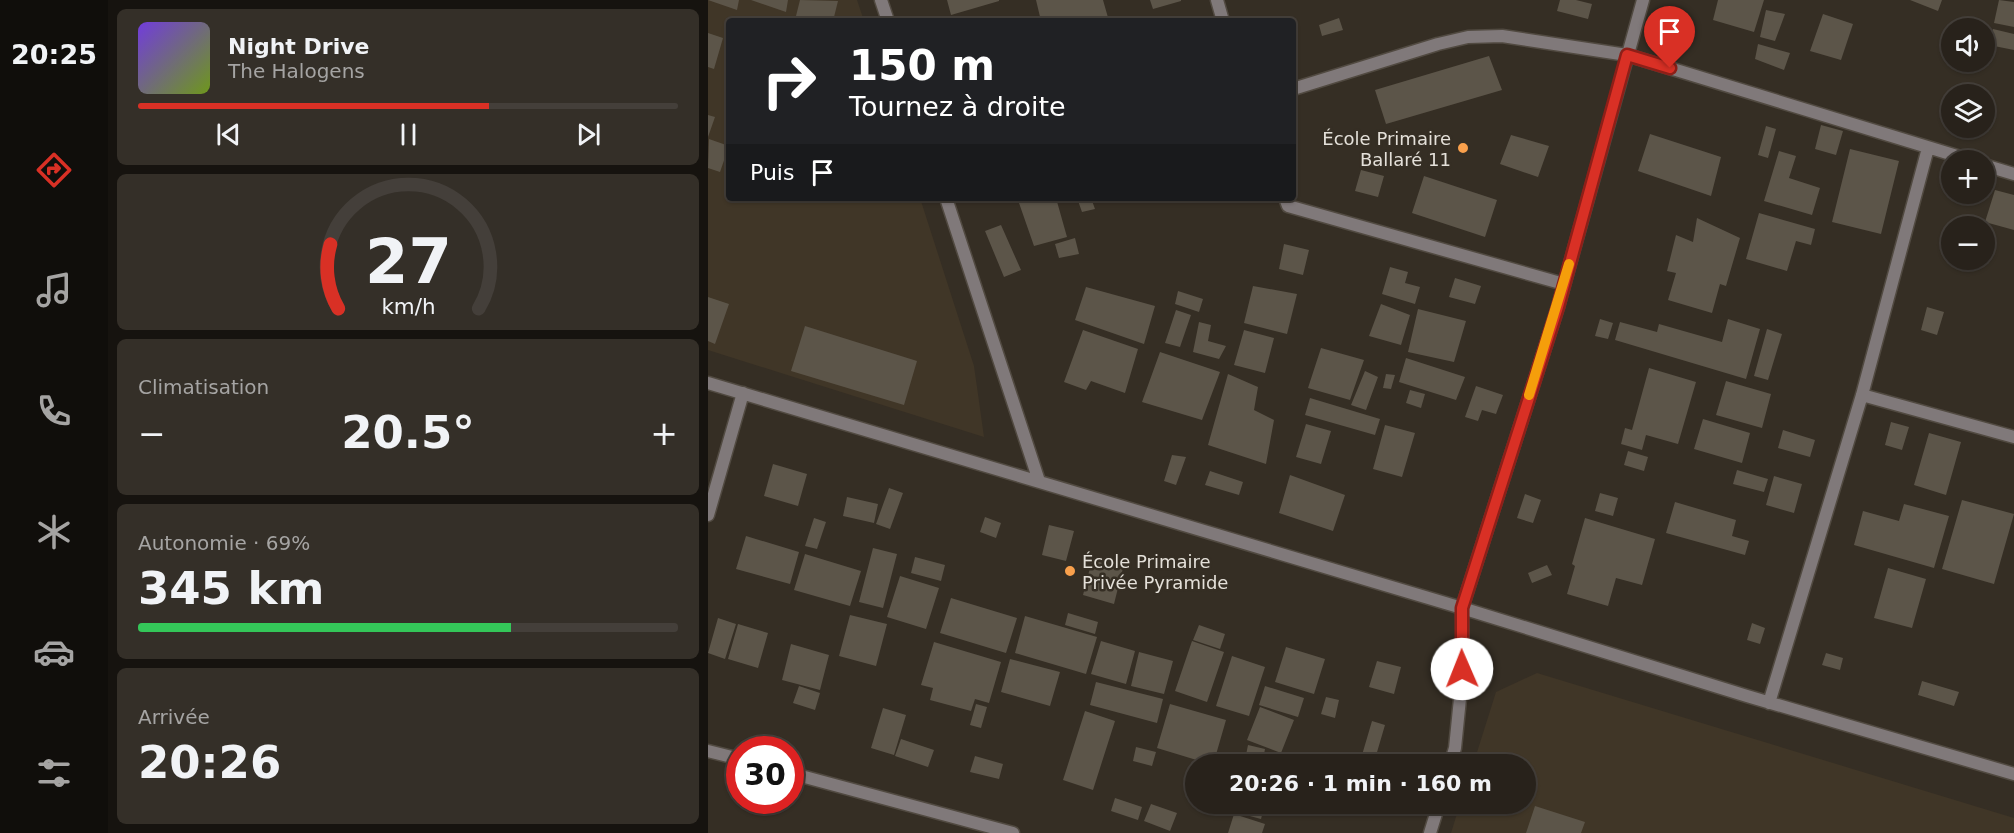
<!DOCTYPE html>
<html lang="fr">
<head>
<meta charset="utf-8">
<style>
	:root { --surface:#28221b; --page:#342f28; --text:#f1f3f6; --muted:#a5a4a3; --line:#443f3a; --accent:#d93025 }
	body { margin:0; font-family:"DejaVu Sans",sans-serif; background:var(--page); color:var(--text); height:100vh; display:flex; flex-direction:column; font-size:22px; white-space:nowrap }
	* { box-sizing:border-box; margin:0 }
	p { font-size:20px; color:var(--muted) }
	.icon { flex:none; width:33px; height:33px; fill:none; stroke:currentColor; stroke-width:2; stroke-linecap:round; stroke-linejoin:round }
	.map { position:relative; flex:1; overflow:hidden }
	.panel { display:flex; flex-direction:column; gap:9px; padding:9px; background:#16130f; width:600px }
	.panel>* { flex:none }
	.hud { position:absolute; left:18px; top:18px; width:570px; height:183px; border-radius:6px; box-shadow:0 2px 4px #0004,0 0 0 2px var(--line); background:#202124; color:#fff; overflow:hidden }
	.fabs { position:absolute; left:1233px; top:18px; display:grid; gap:12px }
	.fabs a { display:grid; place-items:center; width:54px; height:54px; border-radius:50%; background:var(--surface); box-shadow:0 2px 4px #0004,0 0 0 2px var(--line); font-size:30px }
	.speed { position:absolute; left:18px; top:736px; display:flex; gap:12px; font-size:30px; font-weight:700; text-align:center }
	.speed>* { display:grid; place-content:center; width:78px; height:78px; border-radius:50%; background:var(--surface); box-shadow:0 2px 4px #0004,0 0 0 2px var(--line); line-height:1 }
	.speed .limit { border:9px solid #d22; background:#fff; color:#111 }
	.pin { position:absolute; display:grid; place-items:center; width:51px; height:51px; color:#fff; margin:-62px -26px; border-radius:50% 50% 50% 0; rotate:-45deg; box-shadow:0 0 6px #0007 }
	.pin .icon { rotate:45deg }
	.me { position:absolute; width:66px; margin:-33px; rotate:359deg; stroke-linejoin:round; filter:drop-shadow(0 0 4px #0008) }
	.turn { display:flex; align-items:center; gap:21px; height:126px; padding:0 24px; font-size:27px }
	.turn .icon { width:78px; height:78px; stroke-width:2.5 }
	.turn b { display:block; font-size:42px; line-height:51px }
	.then { display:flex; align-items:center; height:57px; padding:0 24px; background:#0003; gap:12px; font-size:22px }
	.big { font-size:45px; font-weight:800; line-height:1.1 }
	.panel .card { flex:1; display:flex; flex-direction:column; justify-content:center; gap:9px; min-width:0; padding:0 21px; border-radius:9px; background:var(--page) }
	.panel .dial { align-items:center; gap:0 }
	.dial svg { height:156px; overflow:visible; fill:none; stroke:var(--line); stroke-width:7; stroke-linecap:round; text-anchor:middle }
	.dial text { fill:var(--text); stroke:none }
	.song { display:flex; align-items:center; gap:18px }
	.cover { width:72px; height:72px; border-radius:9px; background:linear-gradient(135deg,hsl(260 70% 55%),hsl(80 70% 35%)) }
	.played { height:6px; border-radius:3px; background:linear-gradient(90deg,var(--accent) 65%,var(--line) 65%) }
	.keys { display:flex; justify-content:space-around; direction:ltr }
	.heat { display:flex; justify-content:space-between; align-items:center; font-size:33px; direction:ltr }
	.charge { height:9px; border-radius:4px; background:linear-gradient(90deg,#34c759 69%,var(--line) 0) }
	.trip { position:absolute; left:477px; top:754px; width:351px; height:60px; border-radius:30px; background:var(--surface); box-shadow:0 2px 4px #0004,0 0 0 2px var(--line); font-weight:800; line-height:60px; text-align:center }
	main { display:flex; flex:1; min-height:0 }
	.dock { display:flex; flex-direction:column; width:108px; justify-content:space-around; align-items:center; background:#100e0b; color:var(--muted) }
	.dock .icon { width:42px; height:42px }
	.dock .current { color:var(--accent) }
	.dock b { font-size:27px; color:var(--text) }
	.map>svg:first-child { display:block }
</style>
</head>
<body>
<main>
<nav class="dock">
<b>20:25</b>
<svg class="icon current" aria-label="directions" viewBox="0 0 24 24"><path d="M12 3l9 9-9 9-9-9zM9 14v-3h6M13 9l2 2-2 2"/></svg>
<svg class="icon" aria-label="music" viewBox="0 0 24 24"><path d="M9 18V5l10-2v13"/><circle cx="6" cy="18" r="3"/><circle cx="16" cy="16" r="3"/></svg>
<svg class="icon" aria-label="phone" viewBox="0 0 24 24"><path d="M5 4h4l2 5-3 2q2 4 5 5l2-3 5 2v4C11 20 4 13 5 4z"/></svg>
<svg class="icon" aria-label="climate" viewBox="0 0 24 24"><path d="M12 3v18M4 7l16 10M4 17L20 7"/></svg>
<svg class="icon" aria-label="car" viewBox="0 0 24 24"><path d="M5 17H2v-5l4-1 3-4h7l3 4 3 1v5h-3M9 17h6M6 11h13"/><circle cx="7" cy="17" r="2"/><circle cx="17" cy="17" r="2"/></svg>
<svg class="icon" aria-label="filters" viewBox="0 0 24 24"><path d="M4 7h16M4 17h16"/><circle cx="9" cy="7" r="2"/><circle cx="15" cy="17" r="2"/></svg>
</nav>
<section class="panel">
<div class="card">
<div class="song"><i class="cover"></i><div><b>Night Drive</b><p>The Halogens</p></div></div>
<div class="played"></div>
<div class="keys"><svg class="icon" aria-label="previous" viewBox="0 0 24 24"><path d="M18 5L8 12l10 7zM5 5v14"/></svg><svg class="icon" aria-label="pause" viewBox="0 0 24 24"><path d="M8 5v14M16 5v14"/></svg><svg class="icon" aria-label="next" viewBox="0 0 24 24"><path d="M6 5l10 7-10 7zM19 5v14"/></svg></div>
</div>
<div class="card dial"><svg viewBox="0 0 100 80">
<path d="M14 69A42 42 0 1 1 86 69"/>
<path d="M14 69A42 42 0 0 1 10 36" stroke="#d93025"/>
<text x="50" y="56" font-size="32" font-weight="700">27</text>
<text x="50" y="72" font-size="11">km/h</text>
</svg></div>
<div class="card"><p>Climatisation</p>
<div class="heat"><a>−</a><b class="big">20.5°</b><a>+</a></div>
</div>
<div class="card"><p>Autonomie · 69%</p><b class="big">345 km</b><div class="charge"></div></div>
<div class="card"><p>Arrivée</p><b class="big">20:26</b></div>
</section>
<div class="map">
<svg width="1306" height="833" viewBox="0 0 1306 833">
	<rect width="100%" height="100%" fill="#352e24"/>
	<path fill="#403627" d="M0 0H149L156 21H21V198H212L266 366 276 437 0 350Z
		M829 673 1306 818V833H743L752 804H818V765H765L788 692Z"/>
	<path fill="#5c5549" d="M0 0H31L29 10Z
		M43 0H80L78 12Z
		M92 0 130 1 125 21H104L88 16Z
		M239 0H291V1L243 15Z
		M328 0H395L401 21H333Z
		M442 0H473V1L445 9Z
		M852 0H868L884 4 880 19 849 11Z
		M1010 0H1056L1046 32 1005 20Z
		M1202 0H1234L1230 11Z
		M1291 0 1306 2V27L1286 23Z
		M1058 10 1077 14 1067 41 1052 37Z
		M1115 14 1145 24 1133 60 1102 51Z
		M631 18 635 30 614 36 611 25Z
		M1285 29 1306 34V50L1281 45Z
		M0 33 15 38 6 69 0 67Z
		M1050 44 1082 53 1076 70 1047 59Z
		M781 56 794 90 678 124 667 90Z
		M0 115 7 117 0 137Z
		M1113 125 1135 131 1128 155 1107 149Z
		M1058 126 1068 129 1060 158 1050 155Z
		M942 134 1013 157 1003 196 930 171Z
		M803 135 841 146 830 177 792 164Z
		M1 139 21 146 12 172 0 168Z
		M1142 149 1191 161 1173 234 1124 222Z
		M1071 151 1088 156 1081 178 1112 188 1104 215 1056 201Z
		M653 170 676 176 670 197 647 191Z
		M716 176 789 200 777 237 704 213Z
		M1287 190 1306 195V230L1277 222Z
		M327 198H348L359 237 326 246 311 203Z
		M369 198H383L387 209 374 212Z
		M1051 213 1107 229 1103 245 1088 241 1079 271 1038 259Z
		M989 218 1032 238 1018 286 1012 284 1004 313 960 300 968 273 959 271 968 235 985 242Z
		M293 225 313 270 296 277 277 231Z
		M367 238 371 254 351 258 347 244Z
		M576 244 601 250 595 275 571 269Z
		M682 267 700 272 697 283 712 287 707 304 674 294Z
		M747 278 773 286 767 304 741 297Z
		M545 286 589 294 579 334 536 323Z
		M378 287 447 306 436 344 367 320Z
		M470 291 495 299 491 312 467 304Z
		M0 297 21 304 7 344 0 341Z
		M673 304 702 315 693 345 661 336Z
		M1219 307 1236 312 1229 335 1213 330Z
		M710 309 758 321 746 362 700 352Z
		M468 310 483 315 472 347 457 343Z
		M892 319 905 323 900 339 887 336Z
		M1020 319 1052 329 1038 379 907 340 912 322 949 332 951 324 1014 342Z
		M491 322 503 325 500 341 518 346 511 359 485 352Z
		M97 326 209 361 196 405 83 371Z
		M1059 329 1074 334 1060 380 1046 376Z
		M375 330 430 349 417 393 383 381 378 390 356 382Z
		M536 330 566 338 557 373 526 365Z
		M613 348 656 360 642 400 600 388Z
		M452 352 512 372 494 420 434 402Z
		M698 358 757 377 748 400 691 382Z
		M941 368 988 382 970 444 938 435 934 450 913 444 917 428 924 430Z
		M657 371 670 377 658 410 643 405Z
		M520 374 550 387 546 410 566 420 558 464 500 445Z
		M678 374 687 375 683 389 675 388Z
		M1018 381 1063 394 1054 428 1008 415Z
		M768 386 795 395 788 414 774 410 770 421 757 417Z
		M702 390 717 394 713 408 698 403Z
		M602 398 672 419 667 435 597 415Z
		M995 419 1042 433 1034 463 986 449Z
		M1183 422 1201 427 1194 450 1177 445Z
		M598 424 623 431 613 464 588 457Z
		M677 425 707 433 694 477 665 469Z
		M1075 430 1107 440 1102 457 1070 448Z
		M1221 433 1253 442 1238 495 1206 485Z
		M920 451 940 457 936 471 916 465Z
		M464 455 478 457 468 485 456 481Z
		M65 464 99 474 90 506 56 496Z
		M1029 470 1060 479 1056 492 1025 484Z
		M502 471 535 482 531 495 497 485Z
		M582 475 637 495 625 531 571 513Z
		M1066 476 1094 484 1086 513 1058 505Z
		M181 488 195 493 182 529 168 524Z
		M892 493 910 498 905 516 887 511Z
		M817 494 833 500 825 523 809 518Z
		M139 497 170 504 166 523 135 516Z
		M1254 500 1306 514 1286 584 1234 569Z
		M967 502 1028 520 1024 536 1041 541 1037 555 958 533Z
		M1196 504 1241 516 1226 568 1146 545 1155 511 1191 521Z
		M277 517 293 523 288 538 272 532Z
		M106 518 118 522 109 549 97 546Z
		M877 518 947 539 934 585 908 578 900 606 859 594 867 566 864 564Z
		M341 525 366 531 358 561 334 555Z
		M38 536 91 552 82 584 28 569Z
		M165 548 189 554 175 608 151 602Z
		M97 554 153 571 142 606 86 590Z
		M207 557 237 565 233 581 203 573Z
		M384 560 415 568 406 604 375 595Z
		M839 565 844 575 824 583 820 573Z
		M1180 568 1218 579 1204 628 1166 618Z
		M192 576 231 588 218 629 179 617Z
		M243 598 309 618 298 653 232 633Z
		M360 613 390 622 387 634 357 625Z
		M142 615 179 624 168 666 131 656Z
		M317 616 389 637 378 674 307 653Z
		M10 618 28 624 17 659 0 653Z
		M1044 623 1057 628 1052 644 1039 640Z
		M30 624 60 633 50 668 20 659Z
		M491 625 517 634 512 649 485 640Z
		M393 641 427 651 418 684 383 674Z
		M484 641 516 652 499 702 467 691Z
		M226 642 293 662 281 703 267 699 263 711 222 700 225 688 213 685Z
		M83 644 121 655 112 690 74 680Z
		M578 647 617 659 606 694 567 682Z
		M431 652 465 661 456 694 423 686Z
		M1118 653 1135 658 1132 670 1114 665Z
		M524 656 557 667 541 716 508 706Z
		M302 659 352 672 342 706 293 692Z
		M669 661 693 667 686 694 661 687Z
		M1214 681 1251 692 1246 706 1210 695Z
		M388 682 455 699 449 723 382 705Z
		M91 686 112 693 107 710 85 703Z
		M557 686 596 698 590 717 551 705Z
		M618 697 631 700 627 718 613 714Z
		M268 704 279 707 273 728 262 725Z
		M462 704 518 720 505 765 449 748Z
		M552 707 586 720 573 753 539 740Z
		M175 708 198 715 186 755 163 748Z
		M377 711 407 721 385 790 355 780Z
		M664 721 677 725 667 759 654 755Z
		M193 739 226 750 220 767 187 756Z
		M540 745 557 749 554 765H536Z
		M428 747 448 752 444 766 425 761Z
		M267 756 295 764 291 779 262 772Z
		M594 758 617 764V765H592Z
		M569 759 589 764V765H568Z
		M407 798 434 807 430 820 403 811Z
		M443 804 469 813 462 831 436 821Z
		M525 804H557L553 819 523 811Z
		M827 806 877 822 873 833H818Z
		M526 814 557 824 554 833H520Z"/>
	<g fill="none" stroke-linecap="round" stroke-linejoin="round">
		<defs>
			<path id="minor" d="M173 0 180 21
				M509 0 515 21
				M585 89 730 44 760 37 794 36 919 55 1262 160
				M1276 165 1306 174
				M238 198 331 481
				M577 198 580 206 856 284
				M0 383 754 608 1039 696 1306 774
				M1154 395 1306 437
				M0 515 35 393
				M1061 703 1154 395 1220 148
				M0 751 32 759
				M742 765 747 748 755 669 754 608 850 307 935 0
				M82 773 305 833
				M722 833 731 804"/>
		</defs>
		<use href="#minor" stroke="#514a41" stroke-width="15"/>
		<use href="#minor" stroke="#80797a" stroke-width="12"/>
	</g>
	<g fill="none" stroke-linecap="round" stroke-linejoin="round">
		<defs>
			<path id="route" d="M754 669V608L850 307 919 55 962 68"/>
		</defs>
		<use href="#route" stroke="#8d1f18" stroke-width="15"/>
		<use href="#route" stroke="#d93025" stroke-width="10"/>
		<path stroke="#f59e0b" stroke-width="10" d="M821 395 861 264"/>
	</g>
	<g fill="#f9a04c" stroke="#352e24" stroke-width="2">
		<circle cx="755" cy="148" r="6"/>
		<circle cx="362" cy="571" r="6"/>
	</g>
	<g text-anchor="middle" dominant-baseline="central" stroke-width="5" stroke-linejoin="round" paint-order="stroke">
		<g font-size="18" fill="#e4e0d9" stroke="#352e24" text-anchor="end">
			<text x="743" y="138">École Primaire<tspan x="743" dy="21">Ballaré 11</tspan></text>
			<text x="374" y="561" text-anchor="start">École Primaire<tspan x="374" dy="21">Privée Pyramide</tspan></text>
		</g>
	</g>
</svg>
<div class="fabs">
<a><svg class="icon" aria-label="sound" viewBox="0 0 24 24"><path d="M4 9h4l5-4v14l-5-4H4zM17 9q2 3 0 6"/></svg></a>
<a><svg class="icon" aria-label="layers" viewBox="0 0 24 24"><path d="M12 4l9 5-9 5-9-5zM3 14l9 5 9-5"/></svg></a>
<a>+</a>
<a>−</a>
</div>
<div class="speed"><div class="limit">30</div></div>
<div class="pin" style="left:962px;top:68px;background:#d93025"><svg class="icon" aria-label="arrive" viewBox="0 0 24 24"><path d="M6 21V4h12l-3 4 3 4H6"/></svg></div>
<svg class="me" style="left:754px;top:669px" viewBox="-20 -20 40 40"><circle r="19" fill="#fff"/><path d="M0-13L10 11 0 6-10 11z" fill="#d93025"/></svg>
<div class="trip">20:26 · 1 min · 160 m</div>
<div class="hud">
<div class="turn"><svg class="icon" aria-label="right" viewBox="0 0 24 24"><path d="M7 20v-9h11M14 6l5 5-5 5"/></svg><div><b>150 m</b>Tournez à droite</div></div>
<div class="then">Puis<svg class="icon" aria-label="arrive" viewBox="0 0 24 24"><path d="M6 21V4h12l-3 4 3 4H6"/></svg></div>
</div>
</div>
</main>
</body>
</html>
